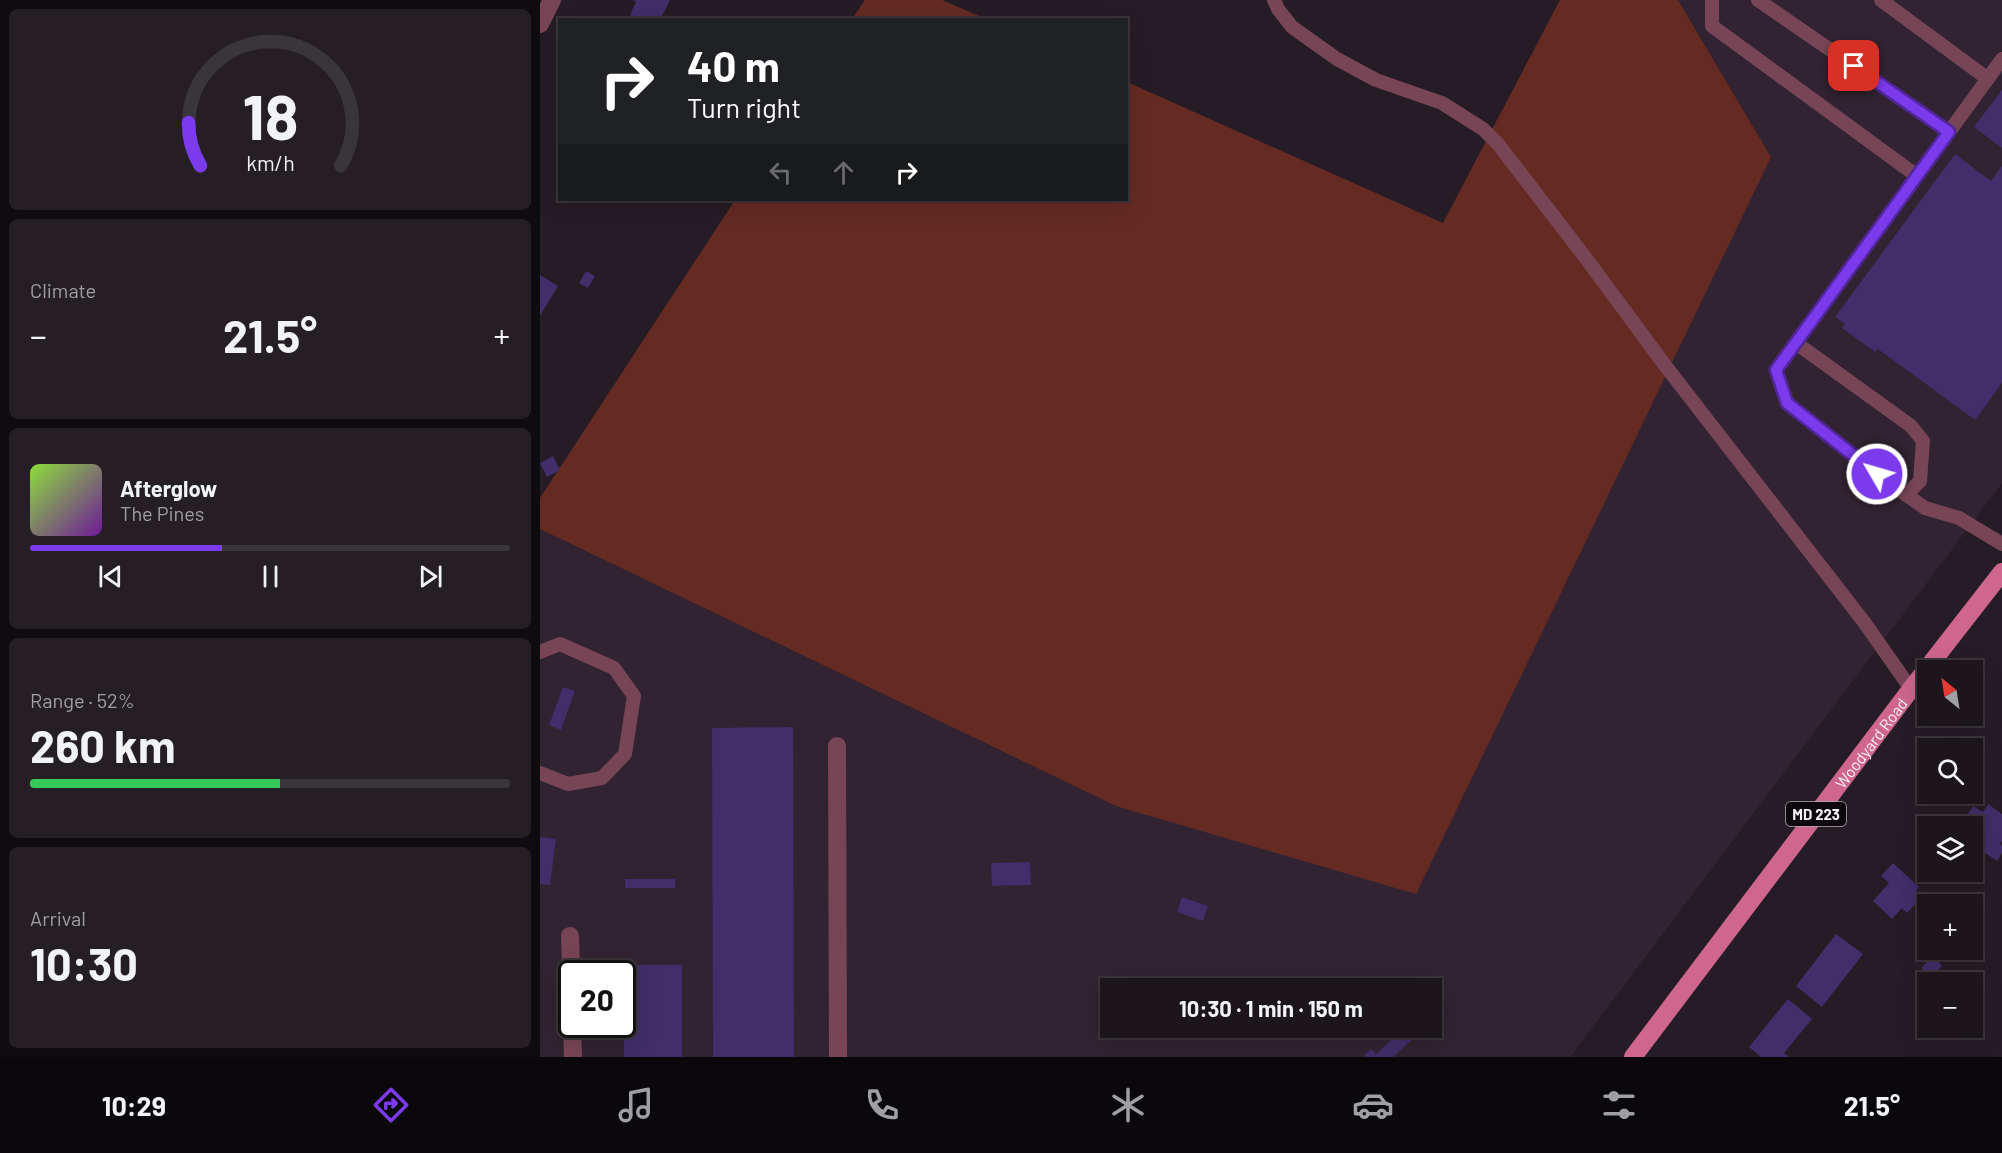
<!DOCTYPE html>
<html lang="en">
<head>
<meta charset="utf-8">
<style>
	:root { --surface:#1c151c; --page:#251e25; --text:#f1f3f6; --muted:#a09fa3; --line:#3a343b; --accent:#7c3aed }
	body { margin:0; font-family:Barlow,sans-serif; background:var(--page); color:var(--text); height:100vh; display:flex; flex-direction:column; font-size:22px; white-space:nowrap }
	* { box-sizing:border-box; margin:0 }
	p { font-size:20px; color:var(--muted) }
	.icon { flex:none; width:33px; height:33px; fill:none; stroke:currentColor; stroke-width:2; stroke-linecap:round; stroke-linejoin:round }
	.map { position:relative; flex:1; overflow:hidden }
	.drawer { display:flex; flex-direction:column; gap:9px; padding:9px; background:#0f0c0f; width:540px }
	.drawer>* { flex:none }
	.hud { position:absolute; left:18px; top:18px; width:570px; height:183px; border-radius:0px; box-shadow:0 6px 24px #0002,0 0 0 2px var(--line); background:#202124; color:#fff; overflow:hidden }
	.needle { width:39px; rotate:330deg }
	.tools { position:absolute; left:1377px; top:660px; display:grid; gap:12px }
	.tools a { display:grid; place-items:center; width:66px; height:66px; border-radius:0px; background:var(--surface); box-shadow:0 6px 24px #0002,0 0 0 2px var(--line); font-size:30px }
	.speed { position:absolute; left:18px; top:960px; display:flex; gap:12px; font-size:30px; font-weight:700; text-align:center }
	.speed>* { display:grid; place-content:center; width:78px; height:78px; border-radius:50%; background:var(--surface); box-shadow:0 6px 24px #0002,0 0 0 2px var(--line); line-height:1 }
	.speed .limit { border:3px solid #111; border-radius:9px; background:#fff; color:#111 }
	.pin { position:absolute; display:grid; place-items:center; width:51px; height:51px; color:#fff; margin:-26px; border-radius:12px; box-shadow:0 3px 9px #0006 }
	.me { position:absolute; width:66px; margin:-33px; rotate:308deg; stroke-linejoin:round; filter:drop-shadow(0 0 4px #0008) }
	.turn { display:flex; align-items:center; gap:21px; height:126px; padding:0 30px; font-size:27px }
	.turn .icon { width:78px; height:78px; stroke-width:2.5 }
	.turn b { display:block; font-size:42px; line-height:51px }
	.lanes { display:flex; align-items:center; height:57px; padding:0 30px; background:#0003; justify-content:center; gap:30px; direction:ltr }
	.lanes .off { opacity:.35 }
	.big { font-size:45px; font-weight:700; line-height:1.1 }
	.drawer .tile { flex:1; display:flex; flex-direction:column; justify-content:center; gap:9px; min-width:0; padding:0 21px; border-radius:9px; background:var(--page) }
	.drawer .dial { align-items:center; gap:0 }
	.dial svg { height:156px; overflow:visible; fill:none; stroke:var(--line); stroke-width:7; stroke-linecap:round; text-anchor:middle }
	.dial text { fill:var(--text); stroke:none }
	.song { display:flex; align-items:center; gap:18px }
	.cover { width:72px; height:72px; border-radius:9px; background:linear-gradient(135deg,hsl(90 70% 55%),hsl(280 70% 35%)) }
	.played { height:6px; border-radius:3px; background:linear-gradient(90deg,var(--accent) 40%,var(--line) 40%) }
	.keys { display:flex; justify-content:space-around; direction:ltr }
	.heat { display:flex; justify-content:space-between; align-items:center; font-size:33px; direction:ltr }
	.charge { height:9px; border-radius:4px; background:linear-gradient(90deg,#34c759 52%,var(--line) 0) }
	.trip { position:absolute; left:560px; top:978px; width:342px; height:60px; border-radius:0px; background:var(--surface); box-shadow:0 6px 24px #0002,0 0 0 2px var(--line); font-weight:700; line-height:60px; text-align:center }
	.dock { display:flex; height:96px; justify-content:space-around; align-items:center; background:#0b080b; color:var(--muted) }
	.dock .icon { width:42px; height:42px }
	.dock .active { color:var(--accent) }
	.dock b { font-size:27px; color:var(--text) }
	main { display:flex; flex:1; min-height:0 }
	.map>svg:first-child { display:block }
</style>
</head>
<body>
<main>
<section class="drawer">
<div class="tile dial"><svg viewBox="0 0 100 80">
<path d="M14 69A42 42 0 1 1 86 69"/>
<path d="M14 69A42 42 0 0 1 8 47" stroke="#7c3aed"/>
<text x="50" y="56" font-size="32" font-weight="700">18</text>
<text x="50" y="72" font-size="11">km/h</text>
</svg></div>
<div class="tile"><p>Climate</p>
<div class="heat"><a>−</a><b class="big">21.5°</b><a>+</a></div>
</div>
<div class="tile">
<div class="song"><i class="cover"></i><div><b>Afterglow</b><p>The Pines</p></div></div>
<div class="played"></div>
<div class="keys"><svg class="icon" aria-label="previous" viewBox="0 0 24 24"><path d="M18 5L8 12l10 7zM5 5v14"/></svg><svg class="icon" aria-label="pause" viewBox="0 0 24 24"><path d="M8 5v14M16 5v14"/></svg><svg class="icon" aria-label="next" viewBox="0 0 24 24"><path d="M6 5l10 7-10 7zM19 5v14"/></svg></div>
</div>
<div class="tile"><p>Range · 52%</p><b class="big">260 km</b><div class="charge"></div></div>
<div class="tile"><p>Arrival</p><b class="big">10:30</b></div>
</section>
<div class="map">
<svg width="1462" height="1057" viewBox="0 0 1462 1057">
	<rect width="100%" height="100%" fill="#261c26"/>
	<path fill="#312331" fill-rule="evenodd" d="M1138 0H1462V483L1030 1057H0V529L576 806 1231 157ZM32 974H82V1024H32ZM570 988H891V1028H570Z"/>
	<path fill="#652b23" d="M325 0H402L446 19H312Z
		M1020 0H1138L1231 157 876 894 576 806 0 529V498L195 200H586L587 82 903 223Z"/>
	<path fill="#412e6a" d="M93 0H130L120 20H100L90 15 96 2Z
		M1462 90V148L1434 127Z
		M1415 154 1451 181 1462 166V383L1435 420 1338 349 1335 352 1302 328 1305 324 1295 317Z
		M46 271 55 276 48 288 39 283Z
		M0 275 18 286 0 316Z
		M13 456 20 470 7 477 0 463Z
		M23 687 35 691 21 730 9 725Z
		M253 727 254 1057H173L172 728Z
		M1448 804 1462 814V841L1460 844 1462 846V853L1457 861 1432 844V826H1426L1422 823 1433 806 1443 812Z
		M0 837 16 839 10 885 0 884Z
		M490 862 491 885 452 886 451 863Z
		M1353 863 1379 887 1376 890 1383 896 1367 913 1362 908 1352 919 1333 901 1349 883 1341 876Z
		M85 879H135V888H85Z
		M642 897 668 906 663 921 637 912Z
		M1296 934 1323 954 1282 1007 1256 986Z
		M1402 950 1409 956 1403 962 1396 956Z
		M1393 956 1402 966 1391 978 1381 968Z
		M84 965H142V1057H84Z
		M1248 999 1272 1019 1244 1053 1249 1057H1221L1209 1047Z
		M865 1028 874 1038 853 1057H826L824 1055 831 1049 836 1054Z"/>
	<g fill="none" stroke-linecap="round" stroke-linejoin="round">
		<path stroke="#784557" stroke-width="14" d="M734 0 738 9 752 27 797 59 836 80 902 103 943 129 958 144 1048 261 1124 364 1324 622 1371 689
			M1172 0V26L1377 176
			M1218 0 1409 132
			M1341 0 1448 79
			M1462 59 1236 370 1247 403 1337 474 1385 508 1419 518 1462 544
			M1256 343 1371 426 1383 441 1380 481 1366 495
			M0 652 20 644 74 668 94 696 85 754 62 778 28 784 0 773"/>
		<path stroke="#784557" stroke-width="18" d="M0 24 12 0
			M297 746 298 1057
			M30 936 32 996
			M32 1024 33 1057"/>
		<path stroke="#ce668d" stroke-width="18" id="s1" d="M1093 1057 1371 689 1462 572"/>
	</g>
	<g fill="none" stroke-linecap="round" stroke-linejoin="round">
		<defs>
			<path id="route" d="M1314 66 1409 132 1236 370 1247 403 1337 474"/>
		</defs>
		<use href="#route" stroke="#51269a" stroke-width="15"/>
		<use href="#route" stroke="#7c3aed" stroke-width="10"/>
	</g>
	<g text-anchor="middle" dominant-baseline="central" stroke-width="6" stroke-linejoin="round" paint-order="stroke">
		<rect fill="#0d080d" stroke="#b2abb2" stroke-width="1.5" x="1246" y="802" width="60" height="24" rx="4.5"/>
		<g font-size="15" font-weight="bold" fill="#f8f1f8">
			<text x="1276" y="814">MD 223</text>
		</g>
		<g font-size="16" fill="#f8f1f8" stroke="#0d080d">
			<text stroke="none"><textPath href="#s1" startOffset="394">Woodyard Road</textPath></text>
		</g>
	</g>
</svg>
<div class="tools">
<a><svg class="needle" viewBox="-14 -14 28 28"><path d="M0-13l5 13h-10z" fill="#e53935"/><path d="M0 13l5-13h-10z" fill="#a09fa3"/></svg></a>
<a><svg class="icon" aria-label="search" viewBox="0 0 24 24"><circle cx="10" cy="10" r="6"/><path d="M15 15l6 6"/></svg></a>
<a><svg class="icon" aria-label="layers" viewBox="0 0 24 24"><path d="M12 4l9 5-9 5-9-5zM3 14l9 5 9-5"/></svg></a>
<a>+</a>
<a>−</a>
</div>
<div class="speed"><div class="limit">20</div></div>
<div class="pin" style="left:1314px;top:66px;background:#d93025"><svg class="icon" aria-label="arrive" viewBox="0 0 24 24"><path d="M6 21V4h12l-3 4 3 4H6"/></svg></div>
<svg class="me" style="left:1337px;top:474px" viewBox="-20 -20 40 40"><circle r="17" fill="#7c3aed" stroke="#fff" stroke-width="3"/><path d="M0-11L8 9 0 5-8 9z" fill="#fff"/></svg>
<div class="trip">10:30 · 1 min · 150 m</div>
<div class="hud">
<div class="turn"><svg class="icon" aria-label="right" viewBox="0 0 24 24"><path d="M7 20v-9h11M14 6l5 5-5 5"/></svg><div><b>40 m</b>Turn right</div></div>
<div class="lanes"><svg class="icon off" aria-label="left" viewBox="0 0 24 24"><path d="M17 20v-9H6M10 6l-5 5 5 5"/></svg><svg class="icon off" aria-label="ahead" viewBox="0 0 24 24"><path d="M12 20V5M6 11l6-6 6 6"/></svg><svg class="icon" aria-label="right" viewBox="0 0 24 24"><path d="M7 20v-9h11M14 6l5 5-5 5"/></svg></div>
</div>
</div>
</main>
<nav class="dock">
<b>10:29</b>
<svg class="icon active" aria-label="directions" viewBox="0 0 24 24"><path d="M12 3l9 9-9 9-9-9zM9 14v-3h6M13 9l2 2-2 2"/></svg>
<svg class="icon" aria-label="music" viewBox="0 0 24 24"><path d="M9 18V5l10-2v13"/><circle cx="6" cy="18" r="3"/><circle cx="16" cy="16" r="3"/></svg>
<svg class="icon" aria-label="phone" viewBox="0 0 24 24"><path d="M5 4h4l2 5-3 2q2 4 5 5l2-3 5 2v4C11 20 4 13 5 4z"/></svg>
<svg class="icon" aria-label="climate" viewBox="0 0 24 24"><path d="M12 3v18M4 7l16 10M4 17L20 7"/></svg>
<svg class="icon" aria-label="car" viewBox="0 0 24 24"><path d="M5 17H2v-5l4-1 3-4h7l3 4 3 1v5h-3M9 17h6M6 11h13"/><circle cx="7" cy="17" r="2"/><circle cx="17" cy="17" r="2"/></svg>
<svg class="icon" aria-label="filters" viewBox="0 0 24 24"><path d="M4 7h16M4 17h16"/><circle cx="9" cy="7" r="2"/><circle cx="15" cy="17" r="2"/></svg>
<b>21.5°</b>
</nav>
</body>
</html>
